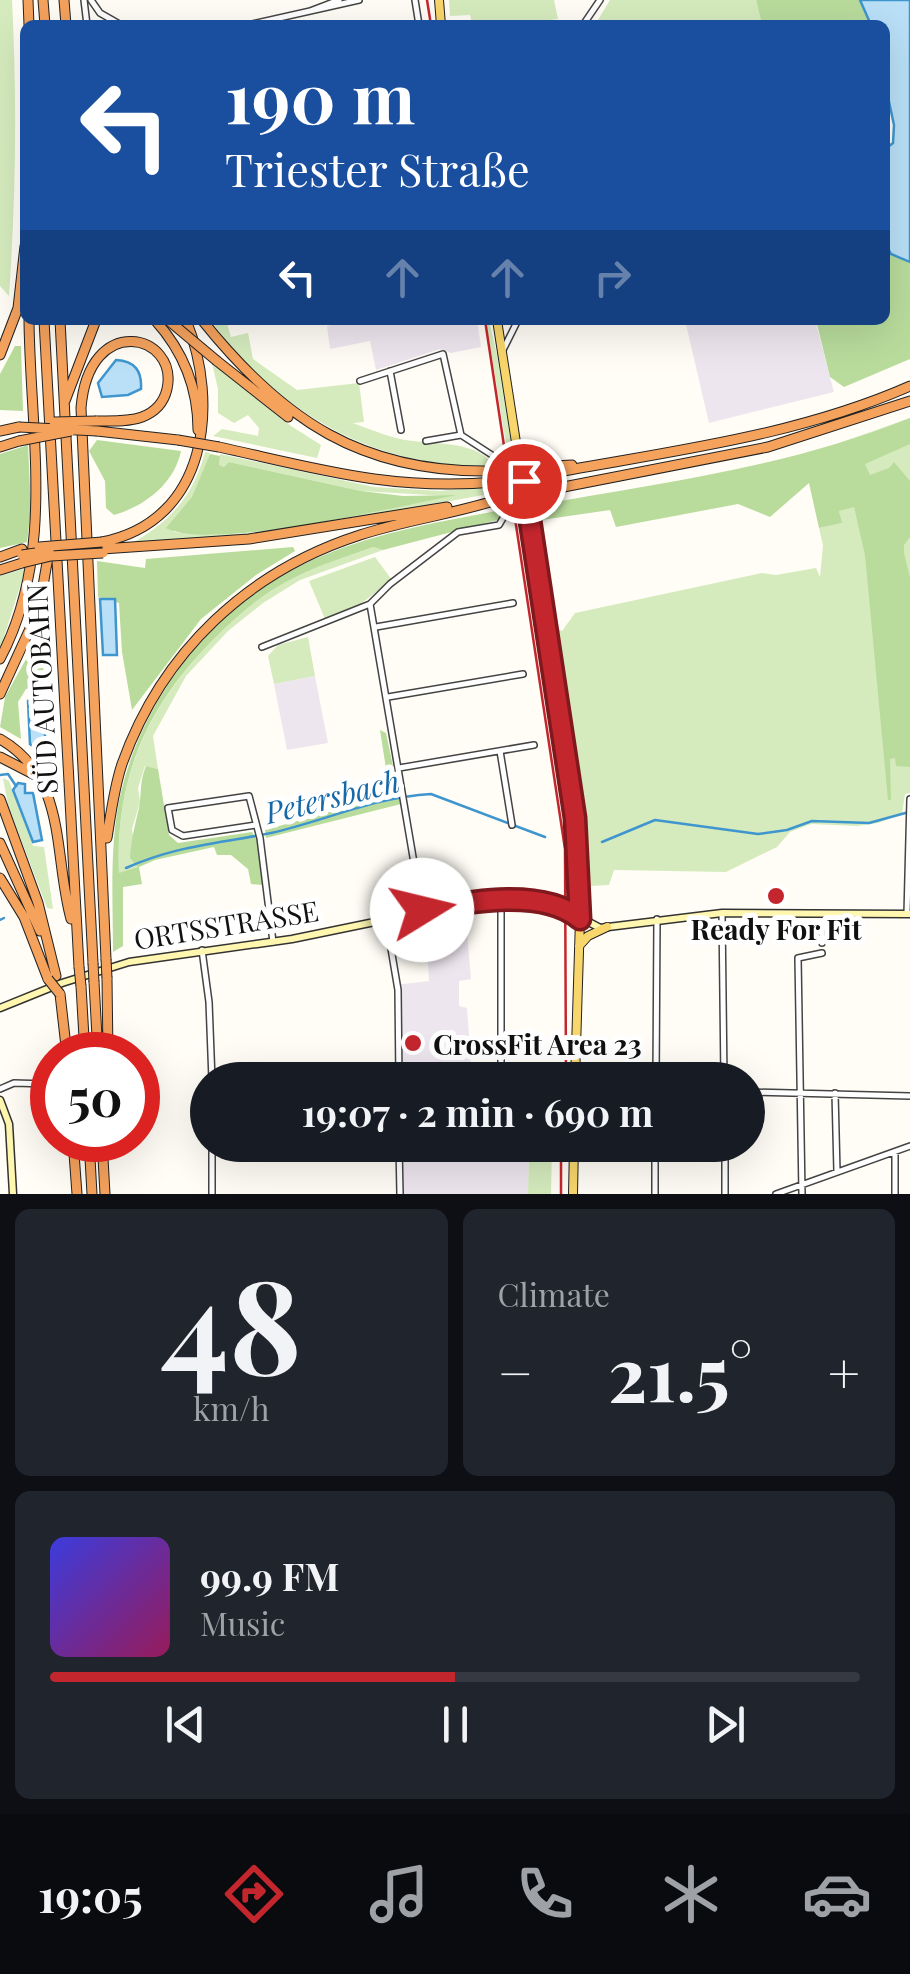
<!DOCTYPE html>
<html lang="en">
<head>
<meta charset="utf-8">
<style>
	:root { --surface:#171b24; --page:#20242c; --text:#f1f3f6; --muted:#9ea1a6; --line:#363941; --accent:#c4262e }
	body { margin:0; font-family:"Playfair Display",serif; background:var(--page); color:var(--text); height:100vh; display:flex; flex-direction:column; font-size:38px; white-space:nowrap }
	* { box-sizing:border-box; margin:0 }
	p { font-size:32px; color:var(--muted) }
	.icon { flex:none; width:55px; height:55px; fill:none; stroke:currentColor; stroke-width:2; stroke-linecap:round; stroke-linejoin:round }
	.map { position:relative; height:1194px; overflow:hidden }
	.panel { display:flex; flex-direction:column; gap:15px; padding:15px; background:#0d0f14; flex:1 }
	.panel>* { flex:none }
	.guide { position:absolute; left:20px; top:20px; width:870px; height:305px; border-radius:15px; box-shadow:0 10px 40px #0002; background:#1a4fa0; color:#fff; overflow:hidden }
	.speed { position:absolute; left:30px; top:1032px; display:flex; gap:20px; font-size:50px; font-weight:700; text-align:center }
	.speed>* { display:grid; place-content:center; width:130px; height:130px; border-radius:50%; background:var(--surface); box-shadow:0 10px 40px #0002; line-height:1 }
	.speed .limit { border:15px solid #d22; background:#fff; color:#111 }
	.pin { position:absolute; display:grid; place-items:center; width:85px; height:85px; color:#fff; margin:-42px; border:5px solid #fff; border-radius:50%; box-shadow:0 2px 10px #0007 }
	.me { position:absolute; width:110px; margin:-55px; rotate:81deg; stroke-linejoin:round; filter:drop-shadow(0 0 8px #0008) }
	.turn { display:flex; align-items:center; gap:35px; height:210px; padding:0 40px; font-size:45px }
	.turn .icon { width:130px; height:130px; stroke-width:2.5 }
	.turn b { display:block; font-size:70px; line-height:85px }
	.lanes { display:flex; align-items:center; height:95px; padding:0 40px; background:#0003; justify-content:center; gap:50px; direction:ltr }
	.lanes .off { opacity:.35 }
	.big { font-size:75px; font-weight:700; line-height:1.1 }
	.panel .widget { flex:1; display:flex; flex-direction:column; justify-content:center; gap:15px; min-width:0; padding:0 35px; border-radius:15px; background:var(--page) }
	.panel .dial { align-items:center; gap:0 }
	.dial b { font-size:130px; line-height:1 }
	.song { display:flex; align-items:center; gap:30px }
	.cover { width:120px; height:120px; border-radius:15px; background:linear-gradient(135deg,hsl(240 70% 55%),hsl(330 70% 35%)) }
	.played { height:10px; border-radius:5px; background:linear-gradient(90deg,var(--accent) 50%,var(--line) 50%) }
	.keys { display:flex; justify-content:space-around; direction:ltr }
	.heat { display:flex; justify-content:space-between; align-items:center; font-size:55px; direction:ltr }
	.panel .tiles { flex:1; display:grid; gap:15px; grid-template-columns:1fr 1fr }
	.widget:last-child { grid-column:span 2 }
	.trip { position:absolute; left:190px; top:1062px; width:575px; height:100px; border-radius:50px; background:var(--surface); box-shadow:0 10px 40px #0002; font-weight:700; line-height:100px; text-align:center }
	.menu { display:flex; height:160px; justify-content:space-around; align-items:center; background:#090b0e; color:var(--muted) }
	.menu .icon { width:70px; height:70px }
	.menu .on { color:var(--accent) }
	.menu b { font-size:45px; color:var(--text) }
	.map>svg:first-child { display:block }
</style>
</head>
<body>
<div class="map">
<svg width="910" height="1194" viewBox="0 0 910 1194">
	<rect width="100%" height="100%" fill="#fffdf5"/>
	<path fill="#eee6ef" d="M354 320H477L481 347 451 353 440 349 376 370 370 341 330 349 327 326Z
		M685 320H815L834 392 709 423Z
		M315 676 328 743 287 750 274 684Z
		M465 909 471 979 459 981V1006L467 1008 472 1080H397L394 985 429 981 427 943 438 940 436 914Z
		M398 1145H547V1147L529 1152 528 1194H400Z"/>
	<path fill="#d5ebbd" d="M0 0H12C17 99 16 197 9 296L0 286Z
		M449 0H554L558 19 508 25 506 20 472 23 470 15 450 16Z
		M610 0H756L762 25H595Z
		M214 320H226L231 337 248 333 253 359 297 390 359 383 364 422 353 423C369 429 384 435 400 439 427 445 477 439 493 465 474 467 456 465 438 463 344 450 268 398 212 322Z
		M486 320H489L497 355 557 732 570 849V896L567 845 550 719Z
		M212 363 291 426 321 445 317 458 213 436 222 429 258 436 259 428 248 415 234 423 218 413V389Z
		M910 418V793L905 794 902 814 878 823 858 826 811 824 790 832 777 847 726 872 614 870 609 885 590 886 556 628 562 631 575 613 762 573 776 575 816 568 820 577 823 545 819 528 841 523 839 511 842 442Z
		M205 452 210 453C206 467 201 481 194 494 186 507 176 516 174 532 264 543 359 514 447 496L361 491 229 462 224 467 219 465 220 454 374 487 439 491 497 486 500 492 295 529 222 538 132 543C170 522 194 495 205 452Z
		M373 547 383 550 300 580 263 603 228 631 186 676 153 736 158 769 145 766 138 788 140 802 132 829 138 867 119 874C115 778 147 707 214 639 238 615 263 593 294 578 319 565 346 557 373 547Z
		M375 557 392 580 359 605 325 619 309 581Z
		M26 568 1 646 0 648V576Z
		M308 637 315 676 274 684 268 656 278 645Z
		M3 778 9 781 33 846 44 847 53 909 47 908 8 805Z
		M547 1145H552L551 1194H528L529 1152Z"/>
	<path fill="#b9dc9c" d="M756 0H860L871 25H762Z
		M885 243 891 254 910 262V359L844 387 830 377 816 320H885Z
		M15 346H21L23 411 0 410V374Z
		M910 418V444L865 464 870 475 889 468 894 462 910 481V537L904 545V553L910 577V767L896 766 895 758 890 759 891 800H888L865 555 854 507 839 511 842 523 819 528 809 483 770 517 738 504 616 527 610 510 541 520 537 505C662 483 792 466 910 418Z
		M97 440 181 451C174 484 145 506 114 515L106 508 105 481 89 451Z
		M28 445 31 508 27 542 0 548V454Z
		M210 454 220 456 219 465 224 467 229 462 361 491 403 496 457 495C399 506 212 552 166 528L192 497Z
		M507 509 509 517 383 550 373 547C346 557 319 565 294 578 263 593 238 615 214 639 147 706 115 778 119 873L138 867 130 858C131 840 135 825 139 808 142 793 139 784 146 766L158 769 169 835 178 843 252 832 257 840 263 885 251 884 248 869 231 855H217L214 847 155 860 139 867 142 884 123 887V946L113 952C113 899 109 844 121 792 146 689 223 596 322 556 381 531 444 521 507 509Z
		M293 547 295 551 256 575 201 619 132 710 122 652 119 603 98 597 97 561 145 568 146 559Z
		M35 643 44 645 43 685 26 689 18 702 21 739 0 727 5 697Z
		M380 730 386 733 401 804 266 838 265 830 378 798 389 788Z"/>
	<path fill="#b9e0f7" stroke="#3f96cf" stroke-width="2.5" d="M860 0H910V262L891 254 885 243V149L893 143 894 125 885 83V25H871Z
		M116 360C135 361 142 371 141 389L128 395 102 397 98 383Z
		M100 599H115L117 655H103Z
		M38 694 45 700V745L51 757 48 767 45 766 44 755 30 744 28 701Z
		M18 783 25 784V793H33L42 840 33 842 13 790Z"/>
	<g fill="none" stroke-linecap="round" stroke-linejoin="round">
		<path stroke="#3f96cf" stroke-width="2.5" d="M0 775 8 774 16 786
			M602 842 655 820 758 834 787 830 812 821 869 823 909 812
			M126 868C178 845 217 844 271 833 325 821 374 797 431 794L545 837
			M0 920 4 918"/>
		<defs>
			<path id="street" d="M84 0 87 25
				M91 0 100 13 121 25
				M415 0 419 25
				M310 11 339 0
				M248 25 359 0
				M583 25 600 0
				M497 322 507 320
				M503 350 518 320
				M390 371 401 430
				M360 381 443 354 461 435
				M426 441 461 435 495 457 499 472
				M370 604 422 910
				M376 627 513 603
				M262 647 370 604 390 584 458 532 499 525 506 513 501 483
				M388 697 523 674
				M500 751 512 825
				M399 768 534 745
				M256 825 183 836 172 830 168 808 249 796 260 838 273 942
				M501 901V1080
				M722 913 724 1080
				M907 914 910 799
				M386 919 398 990 399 1080
				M822 943V930
				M202 950 209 1002 212 1080
				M656 1080 657 919
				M0 1089 14 1083 47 1084
				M748 1092 910 1096
				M835 1093 837 1172
				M212 1145V1194
				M399 1145 400 1194
				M725 1145V1194
				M895 1152V1194
				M655 1194V1145
				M776 1194 910 1146
				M802 1194 798 958 822 953"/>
			<path id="secondary" d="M0 1008 62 983 129 962 292 939 467 903 515 901 557 905 600 928 722 913 910 914
				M0 1100 9 1124 13 1194"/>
			<path id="primary" d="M439 0 441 25
				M497 320 576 829 580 919 575 1080
				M579 946 588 936 607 927
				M573 1194 574 1145"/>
			<path id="highway" d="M28 0 29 25
				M43 0 45 25
				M64 0 66 25
				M44 320 79 967
				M60 320 93 963
				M155 320C183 351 198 388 198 430
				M202 320C282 420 362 474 494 471
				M0 355 18 308 25 246
				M217 361 288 417
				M65 401 96 320
				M96 421C111 421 128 422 142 417 155 412 164 402 167 389 179 334 89 311 81 408L106 959
				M0 431 19 427
				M97 431 178 440
				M0 447 19 441
				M219 447C319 469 391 491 496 482
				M535 467 572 465
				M536 476C662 452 792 438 910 386
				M538 492 768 447 910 401
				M102 542C208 521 220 404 186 320
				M102 549 249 539 447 507
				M0 557 22 549
				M0 570 22 563
				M0 659C56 554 30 433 29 320
				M0 694 39 609 49 551
				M0 739C68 778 53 854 71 919
				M0 757 39 777
				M0 799 38 903 56 976
				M107 838C111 813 114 788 122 764 162 652 248 571 360 535 406 520 454 514 500 499
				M0 843 40 931
				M0 878 24 917 48 979
				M107 978 108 1055
				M94 982 98 1055
				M81 986 85 1055
				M60 994 67 1055
				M73 1140 77 1194
				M89 1140 92 1194
				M102 1140 105 1194"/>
		</defs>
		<use href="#street" stroke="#444" stroke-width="8"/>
		<use href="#secondary" stroke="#333" stroke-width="9"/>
		<use href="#primary" stroke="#222" stroke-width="10"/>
		<use href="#highway" stroke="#222" stroke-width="11"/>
		<use href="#street" stroke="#fff" stroke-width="5"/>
		<use href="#secondary" stroke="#fff6b0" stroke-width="6"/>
		<use href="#primary" stroke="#f9d66b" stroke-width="8"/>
		<use href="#highway" stroke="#f5a25d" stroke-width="9"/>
		<path stroke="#c4262e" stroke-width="2.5" d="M427 0 431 25
			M485 320 565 849 566 1080
			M561 1194V1145"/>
		<defs>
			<path id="highway-bridge" d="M168 320 217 361
				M54 422 96 421
				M19 427 97 431
				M178 440 219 447
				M19 441 71 431
				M494 471 535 467
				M496 482 536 476
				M500 499 538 492
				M39 547 102 542
				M22 555 49 551
				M22 563 51 556 103 553
				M106 959 107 978
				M93 963 94 982
				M79 967 81 986
				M48 979 60 994"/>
		</defs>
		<use href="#highway-bridge" stroke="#222" stroke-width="11" stroke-linecap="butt"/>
		<use href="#highway-bridge" stroke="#f5a25d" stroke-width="9"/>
	</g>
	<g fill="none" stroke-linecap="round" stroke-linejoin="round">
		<defs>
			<path id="route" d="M422 910C467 902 543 887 580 919L575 818 524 481"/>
		</defs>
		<use href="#route" stroke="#7f191e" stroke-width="25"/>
		<use href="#route" stroke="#c4262e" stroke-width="18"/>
	</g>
	<g fill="#c4262e" stroke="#fff" stroke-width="4">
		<circle cx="776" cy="896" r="10"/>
		<circle cx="413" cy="1043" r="10"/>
	</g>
	<g text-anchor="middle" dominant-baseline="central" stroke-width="10" stroke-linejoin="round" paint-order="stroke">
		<g font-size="28" fill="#111" stroke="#fff">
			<text transform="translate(41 689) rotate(-93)">SÜD AUTOBAHN</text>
			<text transform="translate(226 924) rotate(-9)">ORTSSTRASSE</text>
		</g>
		<g font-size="28" font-weight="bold" fill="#111" stroke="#fff">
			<text x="776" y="928">Ready For Fit</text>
			<text x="433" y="1043" text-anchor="start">CrossFit Area 23</text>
		</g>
		<g font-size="30" font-style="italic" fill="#1768a6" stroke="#fff">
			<text transform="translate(332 796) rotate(-14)">Petersbach</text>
		</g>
	</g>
</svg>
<div class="speed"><div class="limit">50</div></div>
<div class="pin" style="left:524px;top:481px;background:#d93025"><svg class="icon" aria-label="arrive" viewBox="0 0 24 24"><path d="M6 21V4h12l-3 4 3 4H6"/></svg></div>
<svg class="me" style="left:422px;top:910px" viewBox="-20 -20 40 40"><circle r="19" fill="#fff"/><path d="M0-13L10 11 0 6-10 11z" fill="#c4262e"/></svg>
<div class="trip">19:07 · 2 min · 690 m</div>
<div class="guide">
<div class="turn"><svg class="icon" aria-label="left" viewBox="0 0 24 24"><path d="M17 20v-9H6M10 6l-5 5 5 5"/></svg><div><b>190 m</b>Triester Straße</div></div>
<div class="lanes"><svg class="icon" aria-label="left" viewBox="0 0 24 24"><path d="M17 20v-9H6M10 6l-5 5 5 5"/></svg><svg class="icon off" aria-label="ahead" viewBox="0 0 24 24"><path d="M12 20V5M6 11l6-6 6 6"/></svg><svg class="icon off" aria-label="ahead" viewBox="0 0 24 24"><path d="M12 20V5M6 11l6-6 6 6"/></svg><svg class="icon off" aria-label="right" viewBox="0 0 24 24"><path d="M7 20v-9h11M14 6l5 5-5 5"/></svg></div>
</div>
</div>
<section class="panel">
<div class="tiles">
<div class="widget dial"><b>48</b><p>km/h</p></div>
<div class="widget"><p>Climate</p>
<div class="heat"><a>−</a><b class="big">21.5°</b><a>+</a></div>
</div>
<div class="widget">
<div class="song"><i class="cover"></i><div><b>99.9 FM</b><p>Music</p></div></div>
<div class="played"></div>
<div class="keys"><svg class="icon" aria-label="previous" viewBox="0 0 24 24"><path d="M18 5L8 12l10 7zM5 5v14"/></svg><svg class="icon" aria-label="pause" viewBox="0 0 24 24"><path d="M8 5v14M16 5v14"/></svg><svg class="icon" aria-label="next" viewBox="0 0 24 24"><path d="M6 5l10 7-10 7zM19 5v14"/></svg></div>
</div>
</div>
</section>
<nav class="menu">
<b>19:05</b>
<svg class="icon on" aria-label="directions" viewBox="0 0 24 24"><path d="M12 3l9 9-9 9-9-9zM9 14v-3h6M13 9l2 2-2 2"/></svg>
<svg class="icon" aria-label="music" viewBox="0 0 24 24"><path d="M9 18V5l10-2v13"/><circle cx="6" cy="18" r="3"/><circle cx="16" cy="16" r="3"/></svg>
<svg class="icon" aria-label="phone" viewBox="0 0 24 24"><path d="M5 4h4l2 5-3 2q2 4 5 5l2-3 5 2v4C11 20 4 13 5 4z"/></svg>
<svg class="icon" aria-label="climate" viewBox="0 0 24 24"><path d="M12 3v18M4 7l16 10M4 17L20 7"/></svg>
<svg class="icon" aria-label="car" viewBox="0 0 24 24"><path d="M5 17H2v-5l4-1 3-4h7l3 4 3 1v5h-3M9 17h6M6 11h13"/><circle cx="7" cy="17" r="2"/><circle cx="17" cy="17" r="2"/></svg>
</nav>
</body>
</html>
